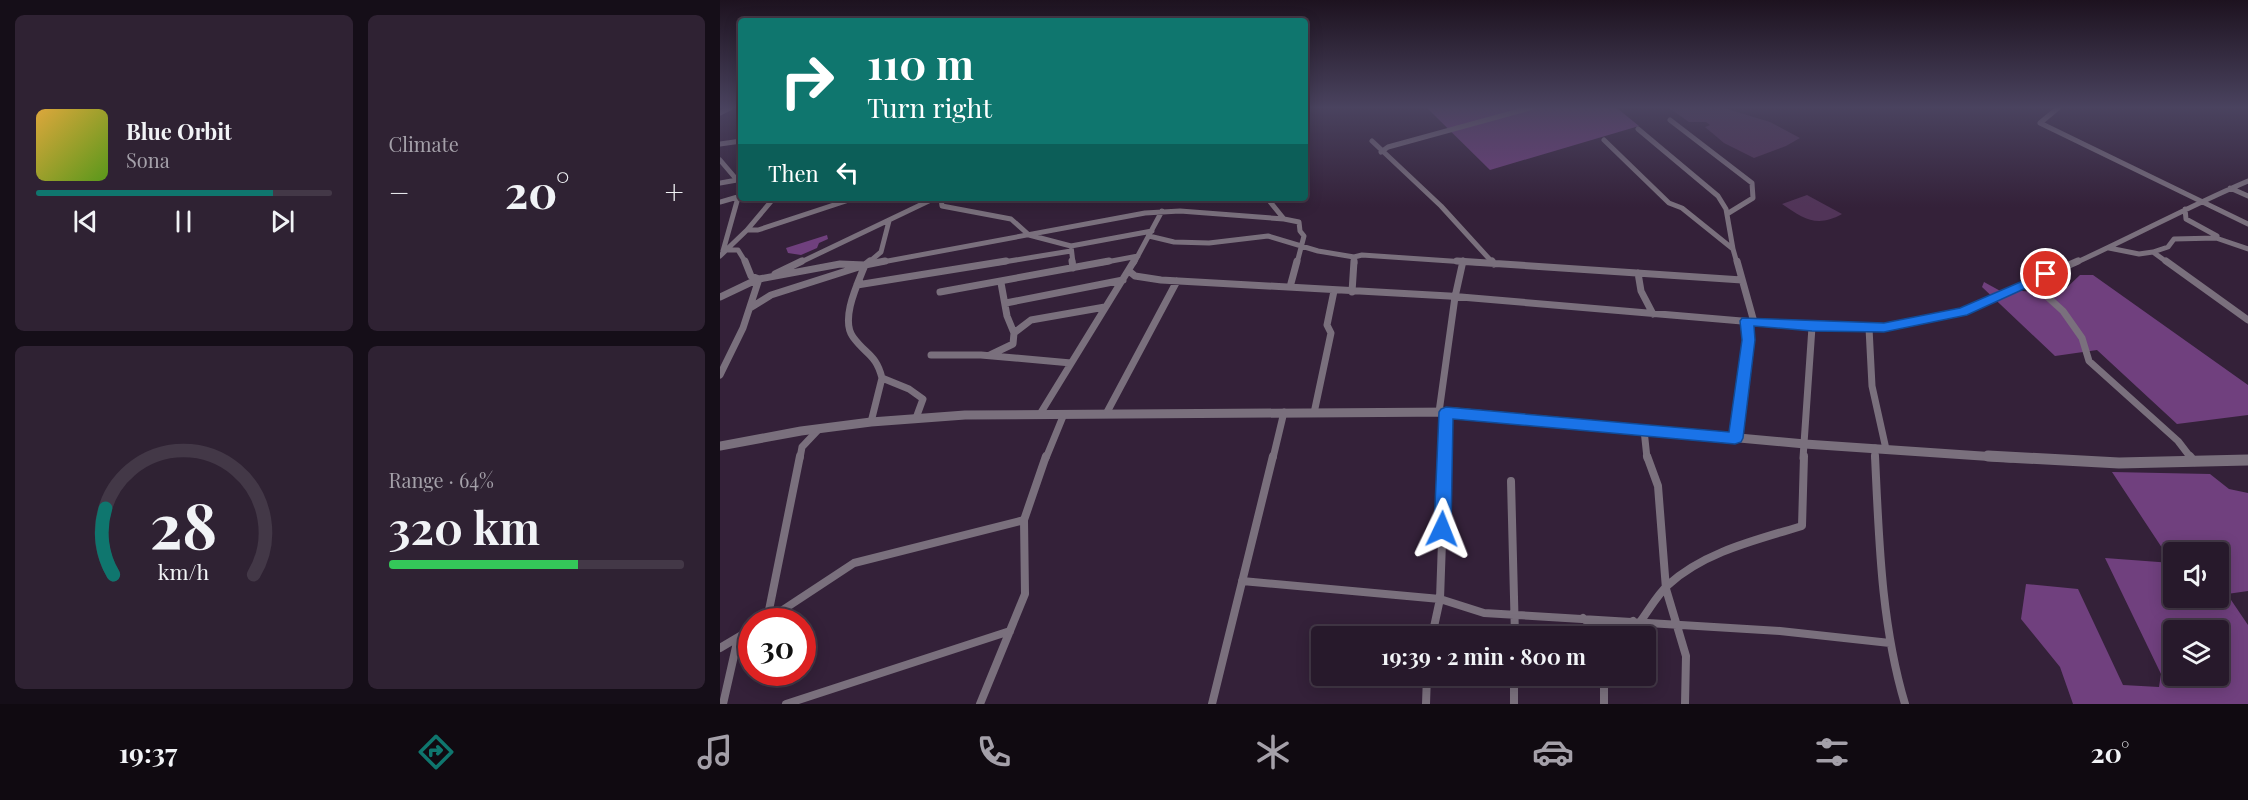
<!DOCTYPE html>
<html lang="en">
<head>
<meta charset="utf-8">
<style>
	:root { --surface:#27192b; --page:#2f2233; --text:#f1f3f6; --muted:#a4a0a9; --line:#433847; --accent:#0f766e }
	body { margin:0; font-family:"Playfair Display",serif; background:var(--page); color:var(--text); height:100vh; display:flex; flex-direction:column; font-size:22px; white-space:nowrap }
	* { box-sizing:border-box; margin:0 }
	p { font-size:20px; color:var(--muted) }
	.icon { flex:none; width:33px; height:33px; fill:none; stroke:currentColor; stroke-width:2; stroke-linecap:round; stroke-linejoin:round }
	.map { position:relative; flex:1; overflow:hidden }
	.panel { display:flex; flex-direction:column; gap:15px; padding:15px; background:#150e18; width:720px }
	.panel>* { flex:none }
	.hud { position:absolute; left:18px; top:18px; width:570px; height:183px; border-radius:6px; box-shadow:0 3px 15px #0003,0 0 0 2px var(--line); background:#0f766e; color:#fff; overflow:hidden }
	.fabs { position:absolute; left:1443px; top:542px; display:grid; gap:12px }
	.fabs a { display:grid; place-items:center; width:66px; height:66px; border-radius:6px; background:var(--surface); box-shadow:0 3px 15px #0003,0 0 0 2px var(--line); font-size:30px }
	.speed { position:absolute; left:18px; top:608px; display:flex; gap:12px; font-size:30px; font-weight:700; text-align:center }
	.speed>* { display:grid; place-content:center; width:78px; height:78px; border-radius:50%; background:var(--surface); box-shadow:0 3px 15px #0003,0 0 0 2px var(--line); line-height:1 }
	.speed .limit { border:9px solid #d22; background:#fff; color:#111 }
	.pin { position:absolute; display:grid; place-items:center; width:51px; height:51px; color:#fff; margin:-26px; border:3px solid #fff; border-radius:50%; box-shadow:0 2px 6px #0007 }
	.me { position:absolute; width:66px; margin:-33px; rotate:2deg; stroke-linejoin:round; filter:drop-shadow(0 0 4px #0008) }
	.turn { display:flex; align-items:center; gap:21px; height:126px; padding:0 30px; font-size:27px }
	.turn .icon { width:78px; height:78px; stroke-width:2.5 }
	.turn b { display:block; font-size:42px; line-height:51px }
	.then { display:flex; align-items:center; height:57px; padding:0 30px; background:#0003; gap:12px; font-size:22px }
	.big { font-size:45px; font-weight:700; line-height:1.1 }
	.panel .card { flex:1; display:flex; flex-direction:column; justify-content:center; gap:9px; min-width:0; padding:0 21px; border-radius:9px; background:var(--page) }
	.panel .dial { align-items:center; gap:0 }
	.dial svg { height:156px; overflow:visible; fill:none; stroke:var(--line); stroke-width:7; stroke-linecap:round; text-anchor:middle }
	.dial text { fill:var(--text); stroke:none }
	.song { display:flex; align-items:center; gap:18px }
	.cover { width:72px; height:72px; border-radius:9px; background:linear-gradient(135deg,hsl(40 70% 55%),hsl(90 70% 35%)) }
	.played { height:6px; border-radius:3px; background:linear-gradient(90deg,var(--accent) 80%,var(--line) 80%) }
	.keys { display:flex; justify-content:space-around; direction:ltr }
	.heat { display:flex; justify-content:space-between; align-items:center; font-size:33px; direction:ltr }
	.charge { height:9px; border-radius:4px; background:linear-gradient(90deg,#34c759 64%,var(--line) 0) }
	.panel .tiles { flex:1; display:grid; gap:15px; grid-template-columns:repeat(2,1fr) }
	.trip { position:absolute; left:591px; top:626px; width:345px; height:60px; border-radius:6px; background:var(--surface); box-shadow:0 3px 15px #0003,0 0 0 2px var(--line); font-weight:700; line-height:60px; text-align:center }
	.menu { display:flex; height:96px; justify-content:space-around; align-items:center; background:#100a11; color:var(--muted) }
	.menu .icon { width:42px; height:42px }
	.menu .active { color:var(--accent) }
	.menu b { font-size:27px; color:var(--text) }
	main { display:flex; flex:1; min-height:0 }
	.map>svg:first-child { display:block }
</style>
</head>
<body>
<main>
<section class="panel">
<div class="tiles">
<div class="card">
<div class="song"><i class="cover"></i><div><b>Blue Orbit</b><p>Sona</p></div></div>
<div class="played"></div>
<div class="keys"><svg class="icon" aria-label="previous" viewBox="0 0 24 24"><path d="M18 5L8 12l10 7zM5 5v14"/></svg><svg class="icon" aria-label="pause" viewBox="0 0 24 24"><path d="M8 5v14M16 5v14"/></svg><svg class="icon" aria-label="next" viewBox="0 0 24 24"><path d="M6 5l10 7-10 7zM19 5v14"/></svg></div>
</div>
<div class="card"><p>Climate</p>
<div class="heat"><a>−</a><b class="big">20°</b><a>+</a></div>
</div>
<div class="card dial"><svg viewBox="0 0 100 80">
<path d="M14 69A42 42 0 1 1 86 69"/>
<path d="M14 69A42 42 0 0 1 10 35" stroke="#0f766e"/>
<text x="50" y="56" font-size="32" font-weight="700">28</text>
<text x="50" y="72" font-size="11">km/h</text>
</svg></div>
<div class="card"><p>Range · 64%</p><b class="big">320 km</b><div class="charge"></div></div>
</div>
</section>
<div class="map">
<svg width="1528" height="704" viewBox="0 0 1528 704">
	<rect width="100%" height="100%" fill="#342139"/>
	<path fill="#513458" d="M949 108H1004L1050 122 1080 138 1066 146 1034 158 1004 143 985 127 990 125 986 122H969Z
		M1087 195 1122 214C1097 228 1084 219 1062 204Z"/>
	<path fill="#70407e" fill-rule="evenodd" d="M707 108H897L919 126 770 170Z
		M107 235 108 239 99 243 97 248 81 255 68 253 66 248Z
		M1360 275H1373L1528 385V415L1457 424 1377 350 1335 356 1262 287 1264 282 1284 293 1291 290 1340 294Z
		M1392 472 1490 474 1509 489 1528 493V591L1507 594 1528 625V704H1353L1340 667 1301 619 1306 584 1358 589 1403 685 1439 687 1441 674 1385 558 1452 563ZM1454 552H1498V597H1454ZM1454 630H1498V675H1454Z"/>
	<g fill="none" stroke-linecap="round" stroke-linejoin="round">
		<path stroke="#7a707d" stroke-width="5" d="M0 113 10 108
			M950 120 1032 183 1033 198 1007 214
			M1320 123 1528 224
			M1320 123 1338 108
			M918 129 998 196 1006 209 1013 249
			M884 140 949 203 962 208 1013 249 1017 263
			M652 141 721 206 773 263
			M0 144 21 141
			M661 152 668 147 810 108
			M0 160 17 180 21 179
			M0 183 17 180
			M1510 188 1528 196
			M221 198 222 206 291 219 309 235 351 246 353 263
			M547 198 564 219 579 222 580 231 584 236 577 263
			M0 202 21 196
			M1465 209 1466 219 1497 236
			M27 230H38L135 198
			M429 236 454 242 489 243 548 236 598 251 634 257 635 263
			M351 246 432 231
			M1389 248 1419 254 1433 252
			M4 250H18L26 263
			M3 251 21 187
			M0 256 27 230 54 198
			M634 257 642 255 760 263
			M79 263 215 198
			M148 263 161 252 169 221
			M157 263 425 213 460 211 564 219
			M277 263 351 251
			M381 263 418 256
			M414 263 442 211
			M1355 263C1413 237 1469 206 1528 181
			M1448 263 1433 252 1448 247 1454 239 1496 238 1528 249"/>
		<path stroke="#7a707d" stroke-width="7" d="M25 261 31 276 39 279 120 264 145 265 165 261
			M150 261 145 265C138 283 120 319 133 337 146 355 156 354 162 378L189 389 203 399 196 418
			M352 261 353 268
			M737 261 1022 280
			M772 261 774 264
			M1017 261 1034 322
			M1446 261 1528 320
			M409 271 415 276 441 280 729 296 1092 327H1164L1243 312 1358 261
			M918 273 921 291 933 314
			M55 274 82 261
			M1310 281 1343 311 1362 338 1369 361 1458 441 1471 458
			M281 283 287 316 294 333
			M137 285 286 261
			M570 287 577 261
			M220 292 389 261
			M632 292 634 261
			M0 297 38 279
			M286 303 403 280
			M30 308 51 295 142 266
			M1149 328 1152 386 1166 449
			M211 355H261L351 363
			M270 355 293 344 294 333 311 320 385 307
			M0 375 23 328 39 279
			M719 412 735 297 743 261
			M594 413 611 333 607 325 614 291
			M320 414 414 261
			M386 414 457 281
			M151 422 162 378
			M924 430 927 458
			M1015 438 1029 340 1027 322
			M1155 448V458
			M80 458 82 447 99 429
			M326 458 344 414
			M553 458 564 412
			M725 458 726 412
			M1083 458 1092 327"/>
		<path stroke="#7a707d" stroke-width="8" d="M927 456 938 486 946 589 966 656 965 704
			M1155 456C1159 539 1161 624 1185 704
			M1470 456 1475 462
			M791 481 795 636
			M522 581 720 599 764 613 1060 631 1170 643
			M863 618 883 636
			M47 620 80 456
			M46 621 134 563 304 520 326 456
			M920 622C929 610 937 595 948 585 984 552 1036 540 1082 526L1084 456
			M712 636 720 599 725 456
			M886 636 913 621
			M0 648 32 629
			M794 675V704
			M884 675V704
			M3 704 18 638
			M66 704 290 631
			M260 704 305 594 304 520
			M492 704 553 456
			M706 704 707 675"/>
		<path stroke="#7a707d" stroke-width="9" d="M0 446 81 431 151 422 245 415 735 412 1085 444 1291 458"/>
		<path stroke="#7a707d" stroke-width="11" d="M1268 456 1399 463 1528 460"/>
	</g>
	<linearGradient id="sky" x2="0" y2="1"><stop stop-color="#1d121f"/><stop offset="0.52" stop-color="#4a435f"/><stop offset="1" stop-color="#4a435f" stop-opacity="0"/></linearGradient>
	<rect width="1528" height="207" fill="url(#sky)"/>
	<path fill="#1a73e8" stroke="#114b97" stroke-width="1.5" d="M1326 271 1330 272 1332 274 1330 277 1247 315 1164 332 1092 331 1034 326 1035 340 1023 438 1021 442 1015 444 733 419 731 529 728 534 722 536 716 534 714 529 719 412 721 409 726 407 1009 432 1022 340 1020 321 1022 318 1164 323 1240 308Z"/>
</svg>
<div class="fabs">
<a><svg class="icon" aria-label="sound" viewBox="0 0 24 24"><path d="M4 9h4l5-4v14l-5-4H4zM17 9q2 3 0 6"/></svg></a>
<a><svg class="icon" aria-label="layers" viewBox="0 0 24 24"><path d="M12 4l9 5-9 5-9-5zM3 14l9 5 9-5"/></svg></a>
</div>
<div class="speed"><div class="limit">30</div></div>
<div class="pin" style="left:1326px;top:274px;background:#d93025"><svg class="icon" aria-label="arrive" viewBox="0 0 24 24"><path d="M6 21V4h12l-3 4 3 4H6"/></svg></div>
<svg class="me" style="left:722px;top:529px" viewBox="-20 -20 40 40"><path d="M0-17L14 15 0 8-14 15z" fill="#1a73e8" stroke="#fff" stroke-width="4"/></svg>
<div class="trip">19:39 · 2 min · 800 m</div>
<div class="hud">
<div class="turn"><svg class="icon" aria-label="right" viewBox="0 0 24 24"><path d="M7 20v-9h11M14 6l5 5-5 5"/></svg><div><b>110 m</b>Turn right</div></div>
<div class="then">Then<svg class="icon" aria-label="left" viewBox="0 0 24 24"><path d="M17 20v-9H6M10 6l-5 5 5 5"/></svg></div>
</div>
</div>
</main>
<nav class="menu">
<b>19:37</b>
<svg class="icon active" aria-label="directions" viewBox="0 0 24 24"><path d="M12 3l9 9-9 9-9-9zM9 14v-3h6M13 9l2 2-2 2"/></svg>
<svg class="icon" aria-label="music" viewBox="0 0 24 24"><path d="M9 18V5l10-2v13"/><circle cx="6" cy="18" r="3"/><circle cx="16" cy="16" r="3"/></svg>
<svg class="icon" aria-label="phone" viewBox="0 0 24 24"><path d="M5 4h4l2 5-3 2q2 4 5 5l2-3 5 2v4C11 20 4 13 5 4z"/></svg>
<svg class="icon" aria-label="climate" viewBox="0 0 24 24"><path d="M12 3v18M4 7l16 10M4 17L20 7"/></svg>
<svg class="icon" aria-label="car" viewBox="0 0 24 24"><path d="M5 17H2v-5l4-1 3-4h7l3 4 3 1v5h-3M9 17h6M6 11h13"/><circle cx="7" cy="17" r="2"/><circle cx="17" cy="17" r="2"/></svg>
<svg class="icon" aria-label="filters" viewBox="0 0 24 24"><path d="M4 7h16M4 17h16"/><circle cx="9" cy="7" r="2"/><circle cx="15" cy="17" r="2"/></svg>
<b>20°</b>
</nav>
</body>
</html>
